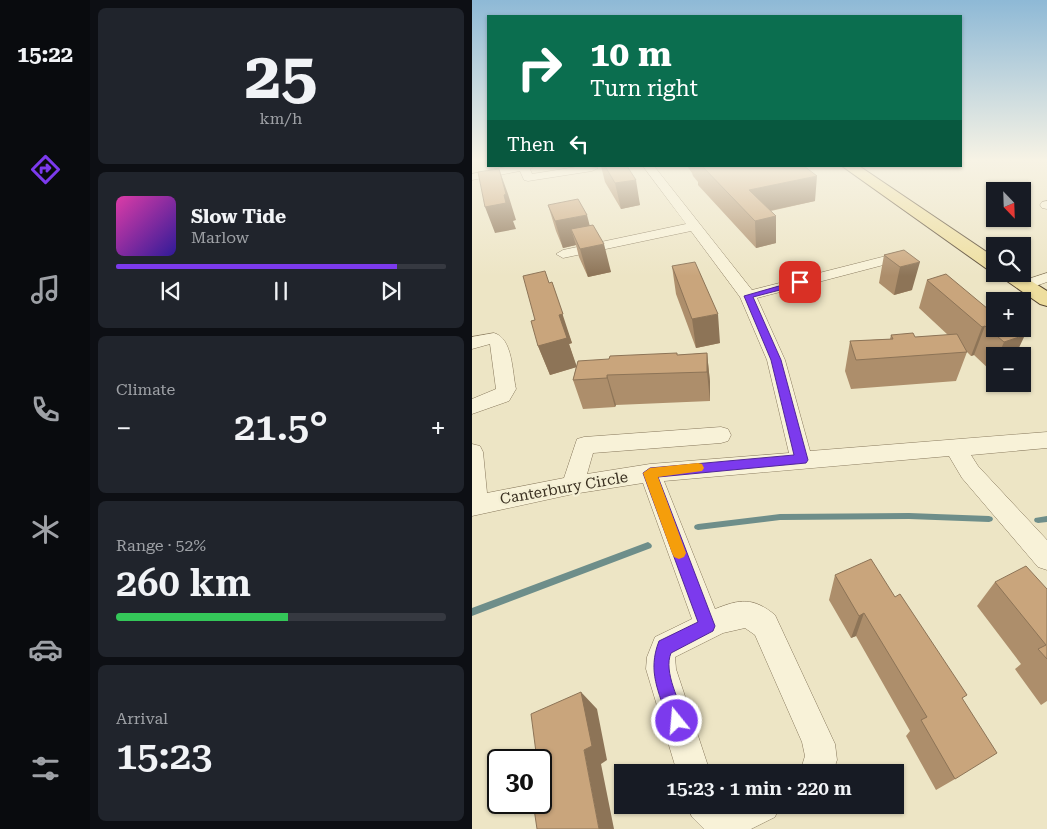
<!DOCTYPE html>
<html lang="en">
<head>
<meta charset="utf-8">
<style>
	:root { --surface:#171b24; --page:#20242c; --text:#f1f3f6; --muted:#9ea1a6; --line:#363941; --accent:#7c3aed }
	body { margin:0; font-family:"Roboto Serif",serif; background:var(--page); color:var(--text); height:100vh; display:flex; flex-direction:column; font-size:19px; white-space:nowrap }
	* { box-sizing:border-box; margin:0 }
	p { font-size:16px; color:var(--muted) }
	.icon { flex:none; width:28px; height:28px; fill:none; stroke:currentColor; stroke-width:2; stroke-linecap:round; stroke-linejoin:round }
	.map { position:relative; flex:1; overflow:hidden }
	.drawer { display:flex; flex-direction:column; gap:8px; padding:8px; background:#0d0f14; width:382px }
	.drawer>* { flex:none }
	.hud { position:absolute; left:15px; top:15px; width:475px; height:152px; border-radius:0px; box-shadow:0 1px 4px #0004; background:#0b6e4f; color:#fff; overflow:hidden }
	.needle { width:32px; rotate:157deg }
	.controls { position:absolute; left:514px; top:182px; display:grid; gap:10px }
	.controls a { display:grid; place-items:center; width:45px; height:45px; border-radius:0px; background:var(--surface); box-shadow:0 1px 4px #0004; font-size:25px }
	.speed { position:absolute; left:15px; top:749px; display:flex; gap:10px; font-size:25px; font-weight:700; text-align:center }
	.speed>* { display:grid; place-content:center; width:65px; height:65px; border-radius:50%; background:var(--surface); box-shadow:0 1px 4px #0004; line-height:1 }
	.speed .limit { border:2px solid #111; border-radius:8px; background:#fff; color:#111 }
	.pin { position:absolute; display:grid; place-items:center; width:42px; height:42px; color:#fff; margin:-21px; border-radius:10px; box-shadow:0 2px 8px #0006 }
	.me { position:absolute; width:55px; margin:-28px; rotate:343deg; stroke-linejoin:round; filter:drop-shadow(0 0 4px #0008) }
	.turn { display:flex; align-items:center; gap:18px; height:105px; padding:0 20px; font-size:22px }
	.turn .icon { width:65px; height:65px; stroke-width:2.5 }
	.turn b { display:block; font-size:35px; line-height:42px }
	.then { display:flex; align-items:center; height:48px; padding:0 20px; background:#0003; gap:10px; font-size:19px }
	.big { font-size:38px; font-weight:600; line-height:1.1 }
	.drawer .tile { flex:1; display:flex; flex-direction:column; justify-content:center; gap:8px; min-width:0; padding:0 18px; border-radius:8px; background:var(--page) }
	.drawer .dial { align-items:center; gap:0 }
	.dial b { font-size:65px; line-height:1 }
	.song { display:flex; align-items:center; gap:15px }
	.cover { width:60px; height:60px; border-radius:8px; background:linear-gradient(135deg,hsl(320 70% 55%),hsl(250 70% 35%)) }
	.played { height:5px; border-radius:2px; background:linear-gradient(90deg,var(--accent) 85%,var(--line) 85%) }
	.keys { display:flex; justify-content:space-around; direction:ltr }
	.heat { display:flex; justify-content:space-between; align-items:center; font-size:28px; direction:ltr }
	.charge { height:8px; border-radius:4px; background:linear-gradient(90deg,#34c759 52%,var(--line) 0) }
	.trip { position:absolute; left:142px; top:764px; width:290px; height:50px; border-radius:0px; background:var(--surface); box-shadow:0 1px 4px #0004; font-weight:600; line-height:50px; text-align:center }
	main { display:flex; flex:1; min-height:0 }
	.tabs { display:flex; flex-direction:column; width:90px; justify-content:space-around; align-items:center; background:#090b0e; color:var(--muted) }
	.tabs .icon { width:35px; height:35px }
	.tabs .active { color:var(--accent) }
	.tabs b { font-size:22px; color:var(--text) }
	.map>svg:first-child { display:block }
</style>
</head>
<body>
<main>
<nav class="tabs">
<b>15:22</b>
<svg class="icon active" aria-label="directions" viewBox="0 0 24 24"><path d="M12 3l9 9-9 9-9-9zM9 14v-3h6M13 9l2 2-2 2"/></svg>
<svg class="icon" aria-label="music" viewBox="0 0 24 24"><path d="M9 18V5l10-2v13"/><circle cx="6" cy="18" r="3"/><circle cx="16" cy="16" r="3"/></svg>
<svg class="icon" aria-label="phone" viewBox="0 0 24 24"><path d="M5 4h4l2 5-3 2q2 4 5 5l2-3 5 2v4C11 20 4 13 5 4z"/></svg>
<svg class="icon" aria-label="climate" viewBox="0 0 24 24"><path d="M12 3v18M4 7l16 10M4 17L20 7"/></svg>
<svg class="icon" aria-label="car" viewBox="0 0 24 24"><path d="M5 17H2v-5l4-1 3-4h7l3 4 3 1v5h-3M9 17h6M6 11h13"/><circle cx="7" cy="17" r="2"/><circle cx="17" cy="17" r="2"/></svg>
<svg class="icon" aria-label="filters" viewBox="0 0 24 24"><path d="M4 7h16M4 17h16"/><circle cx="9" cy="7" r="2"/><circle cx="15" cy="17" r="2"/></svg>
</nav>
<section class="drawer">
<div class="tile dial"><b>25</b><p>km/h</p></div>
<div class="tile">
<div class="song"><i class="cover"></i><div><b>Slow Tide</b><p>Marlow</p></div></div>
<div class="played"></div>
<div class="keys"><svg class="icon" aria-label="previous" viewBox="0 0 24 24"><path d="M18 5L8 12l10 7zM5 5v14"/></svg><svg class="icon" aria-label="pause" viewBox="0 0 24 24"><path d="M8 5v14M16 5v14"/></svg><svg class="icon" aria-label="next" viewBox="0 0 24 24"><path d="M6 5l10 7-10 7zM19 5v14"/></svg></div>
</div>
<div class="tile"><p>Climate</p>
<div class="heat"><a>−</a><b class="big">21.5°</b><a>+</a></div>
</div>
<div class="tile"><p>Range · 52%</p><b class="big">260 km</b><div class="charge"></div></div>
<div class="tile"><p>Arrival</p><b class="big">15:23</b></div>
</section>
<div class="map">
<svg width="575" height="829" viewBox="0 0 575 829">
	<rect width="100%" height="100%" fill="#ede5c5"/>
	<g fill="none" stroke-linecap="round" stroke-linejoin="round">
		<path fill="#6e8e8a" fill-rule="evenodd" d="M437 513 517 516 520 517 521 519 520 521 517 522 437 519 308 520 226 530 223 529 222 527 223 525 226 524 308 514Z
			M575 516V522L566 523 563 522 562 520 563 518Z
			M176 542 179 544 180 546 179 548 0 616V608Z"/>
		<defs>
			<path id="minor" d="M38 166H62L58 169 60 174 110 166 126 168 120 171 56 181 52 180 48 171 0 180V174Z
				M171 166H182L280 290 414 256 421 260 419 263 285 298 313 360 338 451 575 432V448L499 455 506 466 575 540V570L566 567 490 478 477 456 192 481 243 609C268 599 281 597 303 615L363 744 365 760 361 772H328L333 756 330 742 283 635 273 628 251 633 203 657 204 669 238 772H205L174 669 175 657 183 637 220 619 171 483 101 494 0 516V444L8 446 11 452 15 493 92 478 105 439 112 437 249 427 256 429 259 435 256 441 249 443 121 453 115 474 178 464 317 453 295 360 268 297 219 231 91 258 84 254 91 250 214 224Z
				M575 201V209L570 208 568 205 570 202Z
				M575 273V282L552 290 544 285 547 282Z
				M22 333C41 338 40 372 44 389L37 401 0 414V399L24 389 18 344 0 349V337Z
				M215 805H308L303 817 279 829H232L220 817Z"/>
			<path id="major" d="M370 166H387L522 257V271L515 269Z
				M525 274H548L575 291V306L568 304Z"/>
		</defs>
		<use href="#minor" stroke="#87785c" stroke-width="1"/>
		<use href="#major" stroke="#554530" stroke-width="2"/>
		<use href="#minor" fill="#f8f2d8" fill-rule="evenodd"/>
		<use href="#major" fill="#eede9e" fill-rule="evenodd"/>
	</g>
	<path fill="#ad8e6b" d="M129 166H155L168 205 149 209 133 182Z
		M215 166H332L343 201 299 211 304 216V243L284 248 226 185V182L221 176 220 173Z
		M76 205 118 226 139 272 116 277 107 257 104 245 91 248 84 231Z
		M432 250 440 290 422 295 407 283 412 255Z
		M200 266 248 343 224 348 204 294Z
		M455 280 522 329H545L543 356H522V370L519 371 502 355 499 356 495 352 484 381 379 389 373 371 378 341 418 339 419 335 443 337 476 335 447 308Z
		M77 283 100 343 97 344 104 366 206 355 235 353 238 382V401L144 405 143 407 111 409 101 380 104 367 78 375 66 346 63 320Z
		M363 575 490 699 483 779 464 790 434 736 438 731 384 636 379 638 357 600Z
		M523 582 575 589V701L569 705 543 669 549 664 505 606Z"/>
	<path fill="#8d7457" d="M27 169 36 194 44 220 41 221 44 229 23 233 13 207 32 195Z
		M345 176 343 201 277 215V190Z
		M164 180 168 205 149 209 143 183Z
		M115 215 122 242 99 229 104 245 91 248 83 221Z
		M304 216V243L284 248 283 221Z
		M132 244 139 272 116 277 108 249Z
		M448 262 440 290 422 295 428 267Z
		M80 282 100 343 97 344 105 367 78 375 66 346 87 315Z
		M246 314 248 343 224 348 220 319Z
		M513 326 502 355 499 356 510 327Z
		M553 335 543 356H526L532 342Z
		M235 353 238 382V401L235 372Z
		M522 364V370L519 371Z
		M135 375 144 405 143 407 135 378Z
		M392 613 384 636 379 638 387 616Z
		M109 692 125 709 135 760 129 764 142 829H127L112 750Z"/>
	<path fill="#c9a57c" stroke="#8d7457" d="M133 166H155L164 180 143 183Z
		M230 166H332L345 176 277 190 304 216 283 221Z
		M27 169 34 194 32 195 34 203 13 207 6 172Z
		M106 199 115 215 83 221 76 205Z
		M121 225 132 244 108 249 99 229Z
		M432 250 448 262 428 267 412 255Z
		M223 262 246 314 220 319 200 266Z
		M73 271 77 283 80 282 91 314 87 315 95 338 66 346 59 321 63 320 51 276Z
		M474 274 522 314V329H545L553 335 532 342 513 326 510 327 455 280Z
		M441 333 443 337 485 334 495 352 384 360 378 341 421 339 419 335Z
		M205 353V355L235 353V372L135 375V378L101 380 106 361 137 359 138 356Z
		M399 559 423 597 428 594 495 695 490 698 525 753 483 779 449 720 455 717 392 613 387 616 363 575Z
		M554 566 575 589V659L566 649 574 645 523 582Z
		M109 692 120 746 112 750 127 829H65L61 802H69V760H65L59 714Z"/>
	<linearGradient id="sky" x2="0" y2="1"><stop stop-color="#8eb9d6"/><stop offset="0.58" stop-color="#f7f3e5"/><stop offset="1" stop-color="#f7f3e5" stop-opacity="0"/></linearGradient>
	<rect width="575" height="276" fill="url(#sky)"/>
	<path fill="#7c3aed" stroke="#51269a" d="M328 280 332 282 331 284 281 297 309 360 336 460 334 463 186 477 243 626 241 631 199 653C191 672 208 702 214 721L211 727 205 730 199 727 196 721C187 691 175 672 187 641L226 622 171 473 178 468 322 455 299 360 272 296Z"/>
	<path fill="#f59e0b" d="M226 463 230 464 232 468 230 471 186 477 214 553 212 557 207 559 202 557 200 553 171 473 178 468Z"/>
	<g text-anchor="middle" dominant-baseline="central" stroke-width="5" stroke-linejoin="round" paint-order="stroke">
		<g font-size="15" fill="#382e1f" stroke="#f4efd4">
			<text transform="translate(92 488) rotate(-10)">Canterbury Circle</text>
		</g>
	</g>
</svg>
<div class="controls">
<a><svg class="needle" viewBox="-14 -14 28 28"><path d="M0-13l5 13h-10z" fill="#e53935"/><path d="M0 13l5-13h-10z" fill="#9ea1a6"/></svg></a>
<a><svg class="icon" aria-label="search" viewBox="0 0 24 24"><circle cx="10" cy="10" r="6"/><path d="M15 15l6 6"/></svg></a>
<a>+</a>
<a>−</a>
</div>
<div class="speed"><div class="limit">30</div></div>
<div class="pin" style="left:328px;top:282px;background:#d93025"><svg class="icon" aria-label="arrive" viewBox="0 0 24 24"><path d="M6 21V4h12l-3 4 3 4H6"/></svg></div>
<svg class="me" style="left:205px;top:721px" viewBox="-20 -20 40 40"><circle r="17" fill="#7c3aed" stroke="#fff" stroke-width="3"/><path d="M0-11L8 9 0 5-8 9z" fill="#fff"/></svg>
<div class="trip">15:23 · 1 min · 220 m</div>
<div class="hud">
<div class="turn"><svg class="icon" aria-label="right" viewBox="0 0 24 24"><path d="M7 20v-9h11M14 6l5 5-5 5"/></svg><div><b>10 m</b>Turn right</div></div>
<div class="then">Then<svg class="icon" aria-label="left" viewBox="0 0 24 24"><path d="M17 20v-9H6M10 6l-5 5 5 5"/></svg></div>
</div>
</div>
</main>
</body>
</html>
